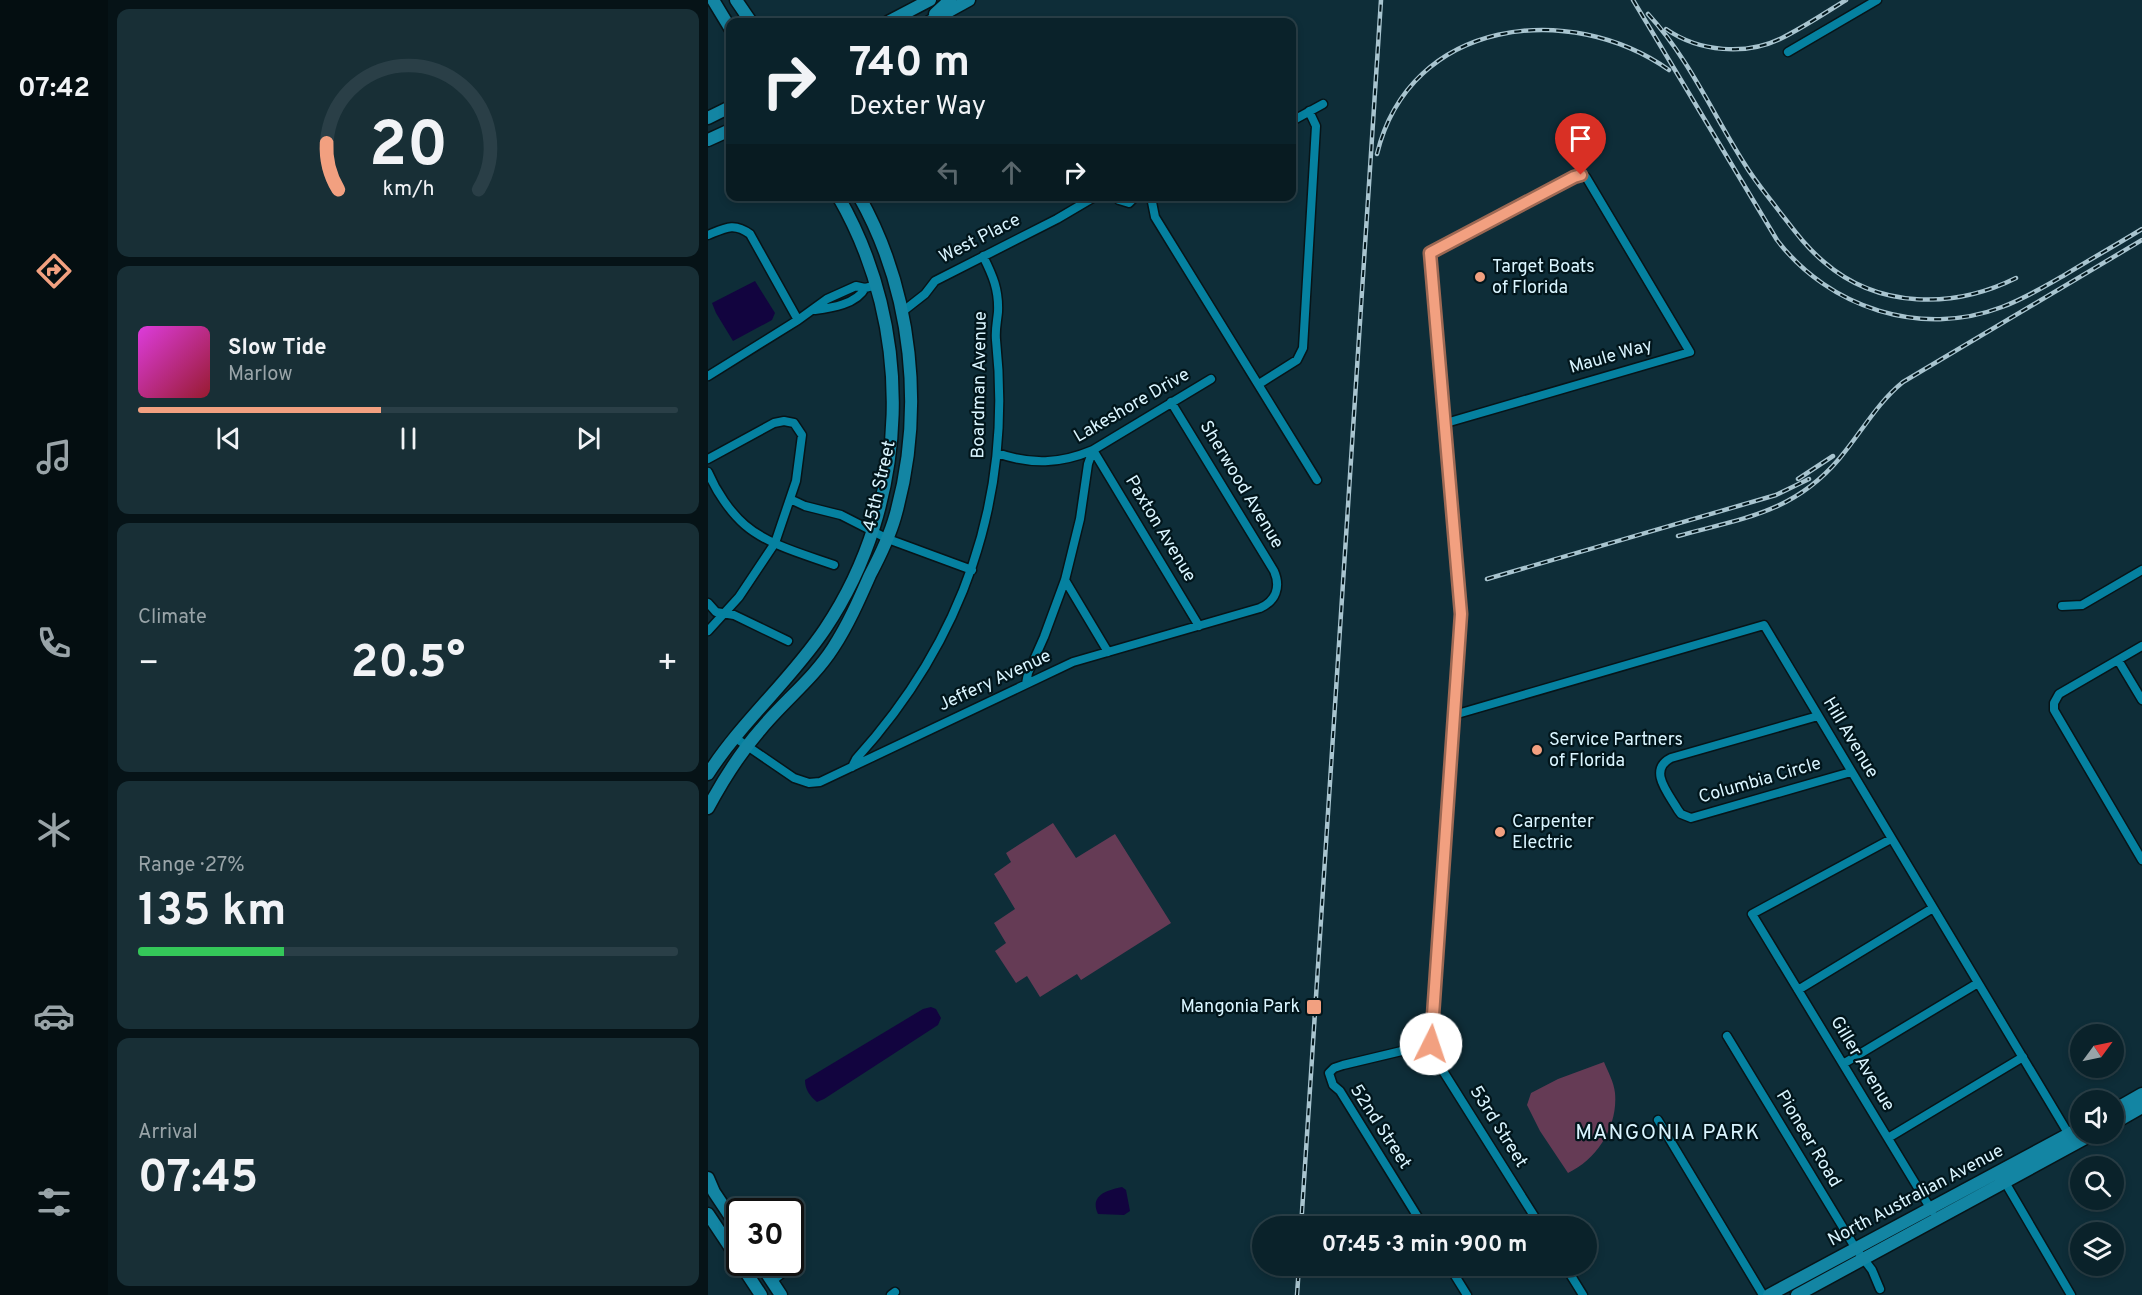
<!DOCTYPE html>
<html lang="en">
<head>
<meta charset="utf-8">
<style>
	:root { --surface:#0a222a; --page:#182f36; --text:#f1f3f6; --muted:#99a4a8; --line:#2a3f47; --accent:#f2a080 }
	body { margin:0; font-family:Overpass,sans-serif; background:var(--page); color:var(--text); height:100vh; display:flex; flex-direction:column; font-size:22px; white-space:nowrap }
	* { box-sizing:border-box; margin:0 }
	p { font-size:20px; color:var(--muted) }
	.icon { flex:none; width:33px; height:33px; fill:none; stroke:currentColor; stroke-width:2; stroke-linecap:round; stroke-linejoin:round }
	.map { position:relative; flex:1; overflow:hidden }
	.panel { display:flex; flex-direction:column; gap:9px; padding:9px; background:#061317; width:600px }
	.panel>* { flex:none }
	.guide { position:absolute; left:18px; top:18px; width:570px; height:183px; border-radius:12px; box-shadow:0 3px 9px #0003,0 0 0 2px var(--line); background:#0a222a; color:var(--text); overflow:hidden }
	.needle { width:39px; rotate:57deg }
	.fabs { position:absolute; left:1362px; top:1024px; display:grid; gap:12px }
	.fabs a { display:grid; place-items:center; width:54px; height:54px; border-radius:50%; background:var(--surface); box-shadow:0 3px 9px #0003,0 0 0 2px var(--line); font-size:30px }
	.speed { position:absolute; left:18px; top:1198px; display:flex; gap:12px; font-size:30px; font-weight:700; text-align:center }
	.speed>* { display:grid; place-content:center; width:78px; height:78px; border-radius:50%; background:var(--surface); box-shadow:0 3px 9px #0003,0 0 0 2px var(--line); line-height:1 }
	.speed .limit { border:3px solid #111; border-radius:9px; background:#fff; color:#111 }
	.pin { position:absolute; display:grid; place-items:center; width:51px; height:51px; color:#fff; margin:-62px -26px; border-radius:50% 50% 50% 0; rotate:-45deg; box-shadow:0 0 6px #0007 }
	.pin .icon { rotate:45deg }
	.me { position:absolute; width:66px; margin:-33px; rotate:4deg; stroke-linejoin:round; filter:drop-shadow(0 0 4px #0008) }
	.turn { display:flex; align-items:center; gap:21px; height:126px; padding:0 24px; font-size:27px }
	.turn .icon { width:78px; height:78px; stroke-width:2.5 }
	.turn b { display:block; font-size:42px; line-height:51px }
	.lanes { display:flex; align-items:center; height:57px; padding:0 24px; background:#0003; justify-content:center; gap:30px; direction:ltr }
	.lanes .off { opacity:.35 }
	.big { font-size:45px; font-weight:700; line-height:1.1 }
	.panel .card { flex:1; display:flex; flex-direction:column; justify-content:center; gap:9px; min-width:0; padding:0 21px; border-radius:12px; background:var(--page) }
	.panel .dial { align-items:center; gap:0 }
	.dial svg { height:156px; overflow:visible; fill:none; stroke:var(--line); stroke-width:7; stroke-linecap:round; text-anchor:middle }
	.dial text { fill:var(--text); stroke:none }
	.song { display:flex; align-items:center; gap:18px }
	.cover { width:72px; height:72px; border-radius:9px; background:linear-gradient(135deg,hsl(300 70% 55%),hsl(350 70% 35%)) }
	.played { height:6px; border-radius:3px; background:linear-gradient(90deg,var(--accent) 45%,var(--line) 45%) }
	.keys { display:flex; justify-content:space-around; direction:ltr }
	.heat { display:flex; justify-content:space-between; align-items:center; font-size:33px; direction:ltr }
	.charge { height:9px; border-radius:4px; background:linear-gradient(90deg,#34c759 27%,var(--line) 0) }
	.trip { position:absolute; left:544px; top:1216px; width:345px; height:60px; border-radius:30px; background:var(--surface); box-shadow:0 3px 9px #0003,0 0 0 2px var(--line); font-weight:700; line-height:60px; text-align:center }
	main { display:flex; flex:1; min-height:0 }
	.tab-bar { display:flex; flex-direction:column; width:108px; justify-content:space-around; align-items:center; background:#040e11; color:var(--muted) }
	.tab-bar .icon { width:42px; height:42px }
	.tab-bar .active { color:var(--accent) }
	.tab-bar b { font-size:27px; color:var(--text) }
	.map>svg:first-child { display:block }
</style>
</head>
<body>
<main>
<nav class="tab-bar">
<b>07:42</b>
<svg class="icon active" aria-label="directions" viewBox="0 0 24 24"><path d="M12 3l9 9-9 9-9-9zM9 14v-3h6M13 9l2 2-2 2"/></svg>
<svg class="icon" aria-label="music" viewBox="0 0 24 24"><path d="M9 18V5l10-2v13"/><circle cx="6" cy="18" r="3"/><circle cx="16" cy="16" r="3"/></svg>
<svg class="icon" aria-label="phone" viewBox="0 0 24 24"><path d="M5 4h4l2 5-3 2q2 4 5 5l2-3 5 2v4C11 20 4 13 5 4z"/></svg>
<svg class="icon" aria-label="climate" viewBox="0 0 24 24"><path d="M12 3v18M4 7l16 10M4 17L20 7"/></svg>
<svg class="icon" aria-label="car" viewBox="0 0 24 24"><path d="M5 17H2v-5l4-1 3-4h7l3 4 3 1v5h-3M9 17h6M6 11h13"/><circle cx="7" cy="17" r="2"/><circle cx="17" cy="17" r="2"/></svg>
<svg class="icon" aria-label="filters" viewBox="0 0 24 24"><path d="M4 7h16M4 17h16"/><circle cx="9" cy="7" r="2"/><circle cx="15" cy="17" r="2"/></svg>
</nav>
<section class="panel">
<div class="card dial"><svg viewBox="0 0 100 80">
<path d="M14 69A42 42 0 1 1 86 69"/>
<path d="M14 69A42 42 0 0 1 8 45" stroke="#f2a080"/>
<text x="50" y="56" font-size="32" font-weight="700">20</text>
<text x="50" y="72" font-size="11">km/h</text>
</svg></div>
<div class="card">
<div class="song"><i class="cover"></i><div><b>Slow Tide</b><p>Marlow</p></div></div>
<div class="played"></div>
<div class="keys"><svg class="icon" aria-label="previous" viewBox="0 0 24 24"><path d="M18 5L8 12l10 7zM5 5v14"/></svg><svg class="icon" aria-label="pause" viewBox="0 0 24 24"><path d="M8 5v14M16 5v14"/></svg><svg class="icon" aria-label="next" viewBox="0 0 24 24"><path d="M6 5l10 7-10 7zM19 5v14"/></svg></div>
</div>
<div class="card"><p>Climate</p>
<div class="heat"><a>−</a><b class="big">20.5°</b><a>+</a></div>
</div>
<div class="card"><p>Range · 27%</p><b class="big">135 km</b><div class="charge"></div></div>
<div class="card"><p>Arrival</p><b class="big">07:45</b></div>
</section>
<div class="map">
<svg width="1434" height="1295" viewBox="0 0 1434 1295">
	<rect width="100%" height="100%" fill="#0e2d38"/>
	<path fill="#653b55" d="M345 823 368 858 407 834 463 923 373 980 369 974 332 997 319 976 308 983 287 951 298 943 286 923 307 909 286 874 303 862 298 853Z
		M896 1062C900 1072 906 1082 907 1093 910 1126 890 1159 860 1173L832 1131 819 1105 823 1093 850 1079Z"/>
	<path fill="#12043f" d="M47 281 67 313 64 320 25 341 8 313 4 303Z
		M223 1007 228 1009 233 1018 230 1025 116 1099 109 1102C102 1096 97 1090 97 1080L215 1009Z
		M414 1187 418 1190 422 1211 416 1215 390 1214C381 1195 400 1190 414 1187Z"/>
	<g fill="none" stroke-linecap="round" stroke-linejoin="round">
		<defs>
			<path id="street" d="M1080 52 1169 0
				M584 121 615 104
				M408 196 411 200 421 203 427 197
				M443 197 447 217 609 480
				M0 235C17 228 26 222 42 234L90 320
				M107 310C123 308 149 304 157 288
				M194 312 217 294 227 281 349 219 388 196
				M0 376 90 320 119 299 148 286 157 288 169 285
				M551 384 589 360 595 348 608 126 601 111
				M738 423 982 352 878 177 873 175 866 177 722 253 753 614 723 1044 730 1063 833 1227
				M385 450 491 626
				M289 453C323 465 352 464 385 450L503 379
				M0 459 66 423 76 421 86 423 94 435 88 481 67 543 31 597 0 631
				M0 472C8 491 22 512 37 525 60 545 98 555 126 565
				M82 499 97 506 133 515 180 539 264 570
				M357 580 400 652
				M0 603 8 612 26 615 80 641
				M1354 606 1374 605 1434 570
				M1434 646 1351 694 1346 703V710L1434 860
				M1410 660 1434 700
				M318 684 320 673 336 637 357 580 372 519 380 464 385 450
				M746 715 1056 625 1363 1138
				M1110 716 963 758C939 770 961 794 970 810L973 814 983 818 1143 772
				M26 737 86 778 101 783 112 782 365 662 552 608C568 601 573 587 566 571L463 402
				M144 767 148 759C255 641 305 499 288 340 287 330 289 322 290 312 291 290 285 276 275 256
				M1183 839 1044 914 1224 1211
				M1090 990 1225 908
				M1019 1036 1148 1249 1164 1270 1172 1289
				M1135 1064 1270 983
				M950 1120 1055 1295
				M1180 1138 1315 1057
				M1294 1177 1363 1295
				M716 1227 632 1091 625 1085 621 1073 626 1068 635 1065 723 1044
				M741 1266 759 1295
				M857 1266 875 1295
				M64 1281 85 1265
				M183 1295 187 1292"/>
			<path id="secondary" d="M5 0 22 28
				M28 0 43 22
				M227 14 242 0
				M180 22 222 0
				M221 22 261 0
				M0 118 22 107
				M0 140 22 130
				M0 774C34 721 82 681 117 629 203 501 207 329 130 196
				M0 808C15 780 32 753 53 729 76 701 105 679 125 648 140 625 151 600 162 575 172 556 181 538 187 517 217 412 205 292 151 196
				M1406 1110 1434 1094
				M1406 1123 1434 1107
				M0 1178 6 1192 32 1231
				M0 1214 32 1262
				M32 1263 53 1295
				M52 1263 73 1295
				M1061 1295 1372 1128
				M1089 1295 1385 1134"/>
		</defs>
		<use href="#street" stroke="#071418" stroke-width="11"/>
		<use href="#secondary" stroke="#071418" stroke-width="15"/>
		<use href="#street" stroke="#0581a0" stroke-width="8"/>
		<use href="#secondary" stroke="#1385a3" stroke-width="12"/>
		<defs>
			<path id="rail" d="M925 0 1069 240C1121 308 1213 338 1294 307 1316 299 1335 287 1355 276 1381 260 1408 245 1434 229
				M940 14C980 57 1005 114 1036 163 1046 180 1059 195 1071 211 1085 229 1098 247 1116 262 1170 309 1246 309 1308 278
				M958 29C991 52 1038 56 1074 38 1096 27 1117 13 1138 0
				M669 154C702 18 862 0 961 70
				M1090 479 1125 456
				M970 536C1035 518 1085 513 1131 459 1153 433 1169 403 1195 382L1434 240
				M779 579 1068 495 1101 479
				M593 1227 673 0
				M589 1295 591 1266"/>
		</defs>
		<use href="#rail" stroke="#a8c4cf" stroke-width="4.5"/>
		<use href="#rail" stroke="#01151b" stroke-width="2" stroke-dasharray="7" stroke-linecap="butt"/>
	</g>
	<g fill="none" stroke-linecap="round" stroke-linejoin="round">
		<defs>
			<path id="route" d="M723 1044 753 614 722 253 866 177 873 175"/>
		</defs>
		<use href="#route" stroke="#9d6853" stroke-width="15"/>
		<use href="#route" stroke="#f2a080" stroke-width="10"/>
	</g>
	<g fill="#f2a080" stroke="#01151b" stroke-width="2">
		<circle cx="772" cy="277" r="6"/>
		<circle cx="829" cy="750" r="6"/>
		<circle cx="792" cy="832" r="6"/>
		<rect x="598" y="999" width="16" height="16" rx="3"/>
	</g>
	<g text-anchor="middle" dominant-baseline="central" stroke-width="4.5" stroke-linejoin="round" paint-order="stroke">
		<g font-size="18" fill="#daf5ff" stroke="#01151b">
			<text transform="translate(272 239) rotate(-27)">West Place</text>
			<text transform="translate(903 357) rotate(-16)">Maule Way</text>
			<text transform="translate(272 385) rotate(-89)">Boardman Avenue</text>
			<text transform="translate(424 406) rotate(-30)">Lakeshore Drive</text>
			<text transform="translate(533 485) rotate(59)">Sherwood Avenue</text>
			<text transform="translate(172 486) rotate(-77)">45th Street</text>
			<text transform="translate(452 529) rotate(59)">Paxton Avenue</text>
			<text transform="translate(287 681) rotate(-25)">Jeffery Avenue</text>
			<text transform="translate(1142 738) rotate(59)">Hill Avenue</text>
			<text transform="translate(1052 781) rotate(-16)">Columbia Circle</text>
			<text transform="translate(1154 1064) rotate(59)">Giller Avenue</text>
			<text transform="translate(672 1127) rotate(57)">52nd Street</text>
			<text transform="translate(790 1127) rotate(58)">53rd Street</text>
			<text transform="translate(1100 1139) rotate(59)">Pioneer Road</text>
			<text transform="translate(1208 1196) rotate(-28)">North Australian Avenue</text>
		</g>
		<g font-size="18" fill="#daf5ff" stroke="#01151b" text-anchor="start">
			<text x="784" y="267">Target Boats<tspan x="784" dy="21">of Florida</tspan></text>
			<text x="841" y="740">Service Partners<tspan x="841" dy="21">of Florida</tspan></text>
			<text x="804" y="822">Carpenter<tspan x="804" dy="21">Electric</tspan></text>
			<text x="592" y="1007" text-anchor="end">Mangonia Park</text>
		</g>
		<g font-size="21" letter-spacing="1.5" fill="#daf5ff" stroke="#01151b">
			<text x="960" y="1133">MANGONIA PARK</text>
		</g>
	</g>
</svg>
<div class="fabs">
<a><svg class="needle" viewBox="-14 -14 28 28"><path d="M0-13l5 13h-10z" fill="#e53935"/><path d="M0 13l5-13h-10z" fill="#99a4a8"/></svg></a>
<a><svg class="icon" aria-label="sound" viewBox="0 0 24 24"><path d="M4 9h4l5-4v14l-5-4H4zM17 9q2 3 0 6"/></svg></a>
<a><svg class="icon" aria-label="search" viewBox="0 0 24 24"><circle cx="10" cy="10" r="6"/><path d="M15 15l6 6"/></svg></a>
<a><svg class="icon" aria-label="layers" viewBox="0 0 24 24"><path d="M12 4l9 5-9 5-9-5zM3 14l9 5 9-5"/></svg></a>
</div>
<div class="speed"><div class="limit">30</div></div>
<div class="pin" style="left:873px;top:175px;background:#d93025"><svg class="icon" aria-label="arrive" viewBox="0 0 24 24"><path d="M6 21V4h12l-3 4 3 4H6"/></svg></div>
<svg class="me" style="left:723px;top:1044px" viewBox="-20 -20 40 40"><circle r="19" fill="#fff"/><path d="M0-13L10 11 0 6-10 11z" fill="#f2a080"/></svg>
<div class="trip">07:45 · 3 min · 900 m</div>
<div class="guide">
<div class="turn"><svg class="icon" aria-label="right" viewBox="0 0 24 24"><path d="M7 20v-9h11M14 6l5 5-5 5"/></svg><div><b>740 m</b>Dexter Way</div></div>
<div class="lanes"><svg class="icon off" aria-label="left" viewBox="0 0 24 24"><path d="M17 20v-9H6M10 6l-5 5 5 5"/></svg><svg class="icon off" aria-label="ahead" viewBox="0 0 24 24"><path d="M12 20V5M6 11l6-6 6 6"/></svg><svg class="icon" aria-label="right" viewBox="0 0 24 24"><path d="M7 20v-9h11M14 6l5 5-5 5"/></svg></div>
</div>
</div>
</main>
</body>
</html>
